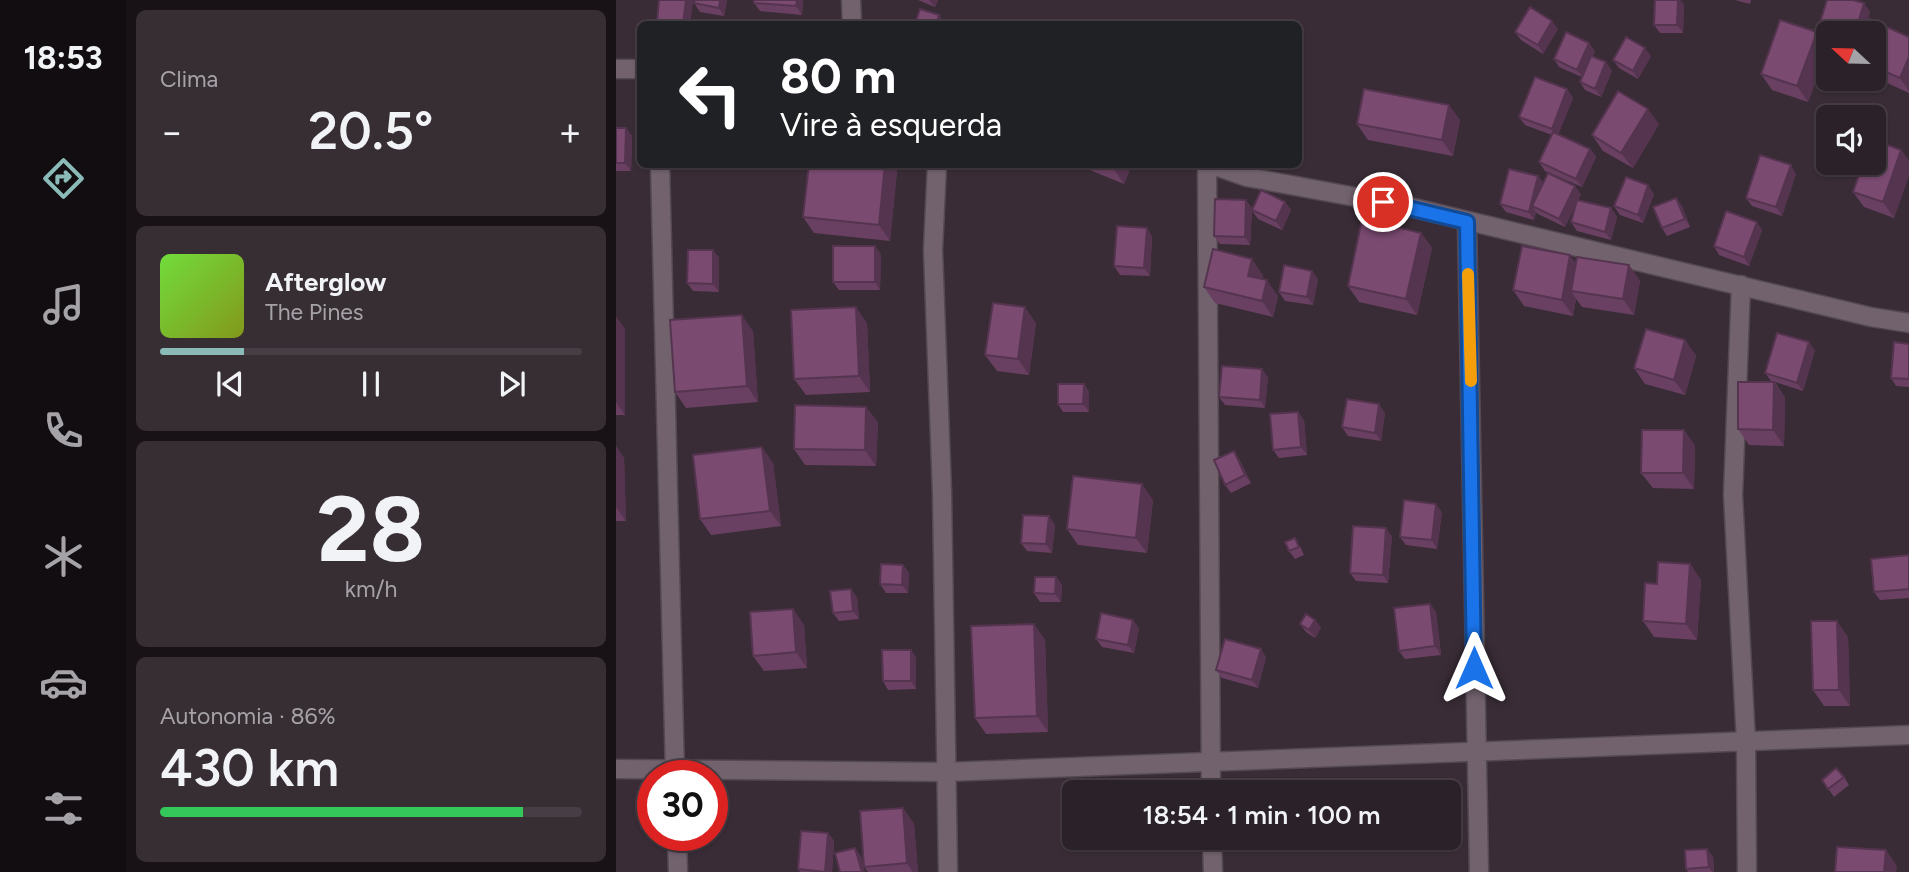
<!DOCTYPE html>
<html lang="pt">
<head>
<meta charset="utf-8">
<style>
	:root { --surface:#2b2128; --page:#372e34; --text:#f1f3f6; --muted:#a6a3a8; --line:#473e45; --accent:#8bbbb9 }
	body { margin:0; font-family:Figtree,sans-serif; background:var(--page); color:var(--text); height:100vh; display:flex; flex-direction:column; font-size:26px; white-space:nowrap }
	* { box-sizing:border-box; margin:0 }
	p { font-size:23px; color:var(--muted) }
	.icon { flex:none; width:38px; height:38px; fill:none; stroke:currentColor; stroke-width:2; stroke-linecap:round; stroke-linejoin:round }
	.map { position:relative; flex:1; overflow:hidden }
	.drawer { display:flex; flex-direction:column; gap:10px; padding:10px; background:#181216; width:490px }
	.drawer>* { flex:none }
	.banner { position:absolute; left:21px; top:21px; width:665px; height:147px; border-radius:10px; box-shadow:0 2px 5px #0004,0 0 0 2px var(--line); background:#202124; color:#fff; overflow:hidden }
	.needle { width:46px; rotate:292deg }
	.tools { position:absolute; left:1200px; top:21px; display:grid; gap:14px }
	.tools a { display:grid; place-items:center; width:70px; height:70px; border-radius:10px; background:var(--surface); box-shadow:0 2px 5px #0004,0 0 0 2px var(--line); font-size:35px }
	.speed { position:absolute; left:21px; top:760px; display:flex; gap:14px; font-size:35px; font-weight:700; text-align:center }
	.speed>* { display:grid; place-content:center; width:91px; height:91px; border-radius:50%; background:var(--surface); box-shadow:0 2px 5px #0004,0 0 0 2px var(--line); line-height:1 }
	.speed .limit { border:10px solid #d22; background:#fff; color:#111 }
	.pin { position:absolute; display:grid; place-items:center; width:60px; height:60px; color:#fff; margin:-30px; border:4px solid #fff; border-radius:50%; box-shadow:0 2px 7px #0007 }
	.me { position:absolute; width:77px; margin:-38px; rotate:0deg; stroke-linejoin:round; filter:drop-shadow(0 0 5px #0008) }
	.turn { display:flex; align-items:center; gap:24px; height:147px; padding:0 28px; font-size:32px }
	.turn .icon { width:91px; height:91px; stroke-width:2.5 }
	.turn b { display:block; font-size:49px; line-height:60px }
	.big { font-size:52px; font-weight:600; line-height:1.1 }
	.drawer .widget { flex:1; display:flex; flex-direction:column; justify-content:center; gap:10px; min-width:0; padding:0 24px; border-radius:10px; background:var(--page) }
	.drawer .dial { align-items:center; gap:0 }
	.dial b { font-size:91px; line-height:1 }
	.song { display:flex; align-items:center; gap:21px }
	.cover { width:84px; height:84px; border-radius:10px; background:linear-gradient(135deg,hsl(100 70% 55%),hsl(70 70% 35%)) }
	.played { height:7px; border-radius:4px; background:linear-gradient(90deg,var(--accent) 20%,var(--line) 20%) }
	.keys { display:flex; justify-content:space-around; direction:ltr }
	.heat { display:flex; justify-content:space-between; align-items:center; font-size:38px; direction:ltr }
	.charge { height:10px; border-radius:5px; background:linear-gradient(90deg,#34c759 86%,var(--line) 0) }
	.trip { position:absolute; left:446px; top:780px; width:399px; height:70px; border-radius:10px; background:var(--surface); box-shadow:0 2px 5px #0004,0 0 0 2px var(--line); font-weight:600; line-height:70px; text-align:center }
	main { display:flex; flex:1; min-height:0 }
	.menu { display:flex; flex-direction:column; width:126px; justify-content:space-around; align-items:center; background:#110d10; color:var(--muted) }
	.menu .icon { width:49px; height:49px }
	.menu .selected { color:var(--accent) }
	.menu b { font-size:32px; color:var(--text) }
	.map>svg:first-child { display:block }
</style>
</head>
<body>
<main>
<nav class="menu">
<b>18:53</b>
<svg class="icon selected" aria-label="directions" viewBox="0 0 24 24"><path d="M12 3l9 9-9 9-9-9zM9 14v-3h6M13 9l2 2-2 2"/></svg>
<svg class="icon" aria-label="music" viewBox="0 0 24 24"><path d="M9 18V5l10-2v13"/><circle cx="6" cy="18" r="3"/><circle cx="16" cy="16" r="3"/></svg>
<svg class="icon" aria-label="phone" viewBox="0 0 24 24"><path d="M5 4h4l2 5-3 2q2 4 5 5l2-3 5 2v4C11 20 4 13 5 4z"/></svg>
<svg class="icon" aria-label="climate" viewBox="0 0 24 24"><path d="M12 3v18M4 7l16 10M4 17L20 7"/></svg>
<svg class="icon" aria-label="car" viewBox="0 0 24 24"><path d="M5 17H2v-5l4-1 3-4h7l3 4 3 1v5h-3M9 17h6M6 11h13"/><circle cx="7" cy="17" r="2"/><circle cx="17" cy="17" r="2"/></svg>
<svg class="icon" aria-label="filters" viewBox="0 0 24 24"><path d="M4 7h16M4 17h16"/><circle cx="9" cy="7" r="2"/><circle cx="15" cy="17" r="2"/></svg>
</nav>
<section class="drawer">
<div class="widget"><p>Clima</p>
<div class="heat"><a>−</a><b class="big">20.5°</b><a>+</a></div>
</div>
<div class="widget">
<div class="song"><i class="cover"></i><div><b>Afterglow</b><p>The Pines</p></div></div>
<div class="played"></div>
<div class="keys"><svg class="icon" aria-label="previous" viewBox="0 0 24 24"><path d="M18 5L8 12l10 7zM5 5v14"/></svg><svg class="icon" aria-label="pause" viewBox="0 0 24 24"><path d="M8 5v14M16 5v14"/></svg><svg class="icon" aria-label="next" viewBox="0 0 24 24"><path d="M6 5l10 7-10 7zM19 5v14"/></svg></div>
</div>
<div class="widget dial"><b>28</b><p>km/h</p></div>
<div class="widget"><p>Autonomia · 86%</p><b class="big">430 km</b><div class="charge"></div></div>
</section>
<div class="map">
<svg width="1293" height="872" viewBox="0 0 1293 872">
	<rect width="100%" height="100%" fill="#392c36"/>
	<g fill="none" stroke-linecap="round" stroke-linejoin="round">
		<defs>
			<path id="minor" d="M235 0 236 24
				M0 69H24
				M44 164 59 775
				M321 164 317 250 326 492 332 872
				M591 164 595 793
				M594 164 631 177 794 207 1255 317 1293 323
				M851 222 863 872
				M1125 285 1117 495 1130 742 1131 872
				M0 769 329 772 1293 735
				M61 835 62 872
				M596 838 597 872"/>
		</defs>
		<use href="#minor" stroke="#544952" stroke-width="21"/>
		<use href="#minor" stroke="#71626e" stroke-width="18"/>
	</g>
	<path fill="#694061" d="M43 0H77L74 24H43L41 21Z
		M79 0H111L108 16 84 12 78 3Z
		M138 0H187L186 15 144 11 138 3Z
		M302 0H322L319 7Z
		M1119 0H1135L1134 4Z
		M1068 4 1067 33H1044L1038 25Z
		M1254 12 1252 18 1293 37V93L1258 77V33H1213V35L1209 34 1203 26Z
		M942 29 927 54 905 40 899 32Z
		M1212 48 1192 102 1156 90 1145 74Z
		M979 51 976 57 990 62 996 71 985 97 969 90 964 82 966 77 943 67 938 59Z
		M1035 56 1022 79 1003 68 997 60Z
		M951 89 957 98 942 135 974 149 980 157 966 187 929 171 923 162 936 135 909 125 903 117Z
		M844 120 837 156 752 140 741 124Z
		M1043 124 1017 168 987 151 976 135Z
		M0 128H10L16 136 15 171H0Z
		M1285 150 1293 161V175L1278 218 1248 207 1237 192Z
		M52 164H89V167L55 170Z
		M462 164H516L508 184 464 166Z
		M281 171 274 241 198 233 187 217Z
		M1180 174 1166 216 1136 206 1130 198Z
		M922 176 927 184 965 194 962 200 995 208 1001 217 995 240 961 231 955 222 961 202 949 227 922 214 920 212 918 220 890 212 884 204Z
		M1038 194 1027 223 1004 215 998 206Z
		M1060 198 1066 206 1074 227 1051 236 1046 228Z
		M630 200 636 210 669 202 675 210 666 230 642 219 636 211 634 245 604 244 598 236Z
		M1146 230 1133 266 1103 255 1098 246Z
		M805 233 816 248 801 315 743 302 732 286Z
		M536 236 534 276 504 275 498 266Z
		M97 250 103 258V292L77 291 71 283Z
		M265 254 264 290H223L217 282Z
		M960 263 1013 265 1024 281 1018 315 966 307 960 299 957 316 908 306 897 290Z
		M647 275 646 279 662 296 657 317 599 303 588 287Z
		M702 279 697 305 669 301 663 292Z
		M0 317 9 329V415H0Z
		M251 323 254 392 190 395 178 379Z
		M420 323 413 375 381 371 369 355Z
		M137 331 142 402 70 408 59 392Z
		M1069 340 1080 356 1069 395 1029 384 1018 368Z
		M1293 344V387L1280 386 1275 378Z
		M1199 350 1187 391 1159 382 1169 398 1168 446 1133 445 1122 429 1157 382 1155 381 1149 373Z
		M652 377 649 408 609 405 603 397Z
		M468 384 473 392V412H447L442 404Z
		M769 413 765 441 732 436 726 427Z
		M688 420 691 455 663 458 657 450Z
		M262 422 260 466 189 465 178 449Z
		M1068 430 1079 446 1078 489 1037 488 1025 473Z
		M0 446 8 458 10 521H0Z
		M618 451 623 459 635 483 615 493 609 485Z
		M157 463 165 526 95 535 84 519Z
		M537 500 531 553 462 545 451 529Z
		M826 512 821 549 790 545 784 537Z
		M439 525 436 553 411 551 405 543Z
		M776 536 772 583 740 581 734 573Z
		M684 546 688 555 679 559 673 551Z
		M1293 555V598L1264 600 1258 592Z
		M1074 564 1085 580 1081 640 1038 637 1027 621 1041 584Z
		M287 565 293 573 292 593H270L264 584Z
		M440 577 446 585 445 602H424L418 593Z
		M241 597 243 619 223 621 217 613Z
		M814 604 820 612 825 655 789 659 783 651Z
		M177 609 188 625 191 668 148 671 137 656Z
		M699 620 705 628 699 638 690 632 684 624Z
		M418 624 429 640 432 732 370 734 359 718Z
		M523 628 518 653 486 647 480 639Z
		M1232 637 1234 706H1208L1197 690Z
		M295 650 300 658V689L272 690 267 681Z
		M650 657 642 688 606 678 600 670Z
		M1228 777 1233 785 1218 797 1206 780Z
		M287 808 298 824 302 872H252L248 867Z
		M212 833 218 841 216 872H184L182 869Z
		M1091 849 1097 857 1098 872H1072L1070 869Z"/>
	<path fill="#55344f" d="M70 0H77L74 24H67Z
		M104 0H111L108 16 103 8Z
		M181 0H187L186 15 180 6Z
		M313 0H322L319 7Z
		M1062 0H1064L1068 4 1067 33 1061 25Z
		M1248 3 1254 12 1248 33H1239Z
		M323 15 329 23 328 24H320Z
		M936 21 942 29 927 54 922 45Z
		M1201 32 1212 48 1192 102 1181 86Z
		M973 43 979 51 967 78 961 70Z
		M1029 48 1035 56 1022 79 1017 71Z
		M1293 57V91L1284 78Z
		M990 62 996 71 985 97 979 89Z
		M951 89 957 98 941 137 936 129Z
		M833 105 844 120 837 156 826 140Z
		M1032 109 1043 124 1017 168 1005 153Z
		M10 128 16 136 15 171 9 163Z
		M974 149 980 157 966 187 960 179Z
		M1285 150 1293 161V175L1278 218 1267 202Z
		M269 164H276L281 171 274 241 263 225Z
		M498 164H516L508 184 497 168Z
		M1175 165 1180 174 1166 216 1160 207Z
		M922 176 928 184 916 206 920 212 918 220 913 212Z
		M1032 185 1038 194 1027 223 1022 215Z
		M959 186 965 194 949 227 943 219Z
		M1060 198 1066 206 1074 227 1069 219Z
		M630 200 636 208 634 245 629 237Z
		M669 202 675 210 666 230 660 221Z
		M995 208 1001 217 995 240 989 232Z
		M1141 222 1146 230 1133 266 1128 257Z
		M531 228 536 236 534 276 528 268Z
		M805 233 816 248 801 315 790 299Z
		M259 246 265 254 264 290 259 282Z
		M97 250 103 258V292L97 284Z
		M954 255 965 271 955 291 960 299 957 316 946 300Z
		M636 259 647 275 643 292 632 276Z
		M1013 265 1024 281 1018 315 1007 299Z
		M696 271 702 279 697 305 691 297Z
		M651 280 662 296 657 317 646 301Z
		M240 307 251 323 254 392 243 376Z
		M409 307 420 323 413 375 402 359Z
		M126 315 137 331 142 402 131 386Z
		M0 317 9 329V415L0 402Z
		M1069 340 1080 356 1069 395 1058 380Z
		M1193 342 1199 350 1187 391 1181 383Z
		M646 369 652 377 649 408 644 400Z
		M1158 382 1169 398 1168 446 1157 430Z
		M468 384 473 392V412L467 404Z
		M763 404 769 413 765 441 759 433Z
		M250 407 262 422 260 466 249 450Z
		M682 412 688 420 691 455 685 447Z
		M1068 430 1079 446 1078 489 1067 473Z
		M0 446 8 458 10 521 0 507Z
		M146 447 157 463 165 526 154 511Z
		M618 451 623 459 635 483 629 475Z
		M526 484 537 500 531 553 520 538Z
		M820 504 826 512 821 549 816 540Z
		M433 516 439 525 436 553 430 544Z
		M770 528 776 536 772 583 767 575Z
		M1074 564 1085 580 1081 640 1070 624Z
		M287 565 293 573 292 593 286 585Z
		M440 577 446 585 445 602 439 594Z
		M235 589 241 597 243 619 237 611Z
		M814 604 820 612 825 655 819 646Z
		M177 609 188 625 191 668 180 652Z
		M517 620 523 628 518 653 512 645Z
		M699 620 705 628 699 638 693 630Z
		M1221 621 1232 637 1234 706 1223 690Z
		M418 624 429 640 432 732 421 716Z
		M645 649 650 657 642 688 636 680Z
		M295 650 300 658V689L295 681Z
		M287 808 298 824 302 872H297L291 863Z
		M212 833 218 841 216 872H209Z
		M239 848 245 856 249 872H246Z
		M1091 849 1097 857 1098 872H1096L1093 867Z
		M1270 850 1281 866 1280 872H1268Z"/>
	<path fill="#7a4a71" stroke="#55344f" stroke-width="2" d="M43 0H70L67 24 41 21Z
		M79 0H104L103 8 78 3Z
		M138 0H181L180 6 138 3Z
		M1039 0H1062L1061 25H1038Z
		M1211 0H1237L1248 3 1239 33H1229L1203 26Z
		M914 7 936 21 922 45 899 32Z
		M304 9 323 15 320 24H299Z
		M1251 18 1293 37V57L1284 78 1258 67V33H1245Z
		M1164 20 1201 32 1181 86 1145 74Z
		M950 32 973 43 961 70 938 59Z
		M1010 37 1029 48 1017 71 997 60Z
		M975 56 990 62 979 89 964 82Z
		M919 77 951 89 936 129 903 117Z
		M748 89 833 105 826 140 741 124Z
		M1002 91 1032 109 1005 153 976 135Z
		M0 128H10L9 163H0Z
		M937 132 974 149 960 179 923 162Z
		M1258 140 1285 150 1267 202 1237 192 1247 163H1258Z
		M1144 155 1175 165 1160 207 1130 198Z
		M193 164H269L263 225 187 217Z
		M487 164H498L497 168Z
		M893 169 922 176 913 212 884 204Z
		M932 173 959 186 943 219 916 206Z
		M1010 177 1032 185 1022 215 998 206Z
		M645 190 669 202 660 221 636 210Z
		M1060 198 1069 219 1046 228 1037 207Z
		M599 199 630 200 629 237 598 236Z
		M961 200 995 208 989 232 955 222Z
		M1110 211 1141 222 1128 257 1098 246Z
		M746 219 805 233 790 299 732 286Z
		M501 226 531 228 528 268 498 266Z
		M217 246H259V282H217Z
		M906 246 954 255 946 300 897 290Z
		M597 249 636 259 632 276 651 280 646 301 588 287Z
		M72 250H97V284L71 283Z
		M961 257 1013 265 1007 299 955 291Z
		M668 265 696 271 691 297 663 292Z
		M377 303 409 307 402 359 369 355Z
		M240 307 243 376 178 379 175 310Z
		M126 315 131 386 59 392 54 320Z
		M1030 329 1069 340 1058 380 1018 368Z
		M1161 333 1193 342 1181 383 1149 373Z
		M1278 342 1293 344V379L1275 378Z
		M606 366 646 369 644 400 603 397Z
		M1122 382H1158L1157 430 1122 429Z
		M442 384H468L467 404H442Z
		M731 399 763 404 759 433 726 427Z
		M179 405 250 407 249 450 178 449Z
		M682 412 685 447 657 450 654 414Z
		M1026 430H1068L1067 473H1025Z
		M146 447 154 511 84 519 77 455Z
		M618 451 629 475 609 485 598 460Z
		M457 476 526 484 520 538 451 529Z
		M788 500 820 504 816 540 784 537Z
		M407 515 433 516 430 544 405 543Z
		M737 526 770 528 767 575 734 573Z
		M679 538 683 547 673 551 669 542Z
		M1293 555V589L1258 592 1255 559Z
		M1042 562 1074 564 1070 624 1027 621 1029 583 1041 584Z
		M265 564 287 565 286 585 264 584Z
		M419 577H440L439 594 418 593Z
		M235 589 237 611 217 613 214 591Z
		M814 604 819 646 783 651 778 608Z
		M177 609 180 652 137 656 134 612Z
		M485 613 517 620 512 645 480 639Z
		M690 614 699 620 693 630 684 624Z
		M1195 621H1221L1223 690H1197Z
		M418 624 421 716 359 718 355 626Z
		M609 639 645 649 636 680 600 670Z
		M266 650H295V681H267Z
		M1220 768 1228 777 1212 789 1206 780Z
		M287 808 291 863 248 867 244 811Z
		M185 831 212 833 209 872 182 869Z
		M1221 847 1270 850 1268 872H1219Z
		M239 848 246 872H224L219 853Z
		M1091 849 1093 867 1070 869 1069 850Z"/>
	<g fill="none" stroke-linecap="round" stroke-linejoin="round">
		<defs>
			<path id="route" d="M767 202 851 222 858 668"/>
		</defs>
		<use href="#route" stroke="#114b97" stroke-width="18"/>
		<use href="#route" stroke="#1a73e8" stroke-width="12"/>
		<path stroke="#f59e0b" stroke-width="12" d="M852 274 855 381"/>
	</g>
</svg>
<div class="tools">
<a><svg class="needle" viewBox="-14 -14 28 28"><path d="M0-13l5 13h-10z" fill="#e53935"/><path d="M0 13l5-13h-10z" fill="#a6a3a8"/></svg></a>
<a><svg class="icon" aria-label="sound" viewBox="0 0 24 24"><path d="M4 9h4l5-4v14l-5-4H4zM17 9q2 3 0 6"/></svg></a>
</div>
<div class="speed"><div class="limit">30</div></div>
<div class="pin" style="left:767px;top:202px;background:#d93025"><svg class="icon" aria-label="arrive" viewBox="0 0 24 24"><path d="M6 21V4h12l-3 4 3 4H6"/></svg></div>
<svg class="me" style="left:858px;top:668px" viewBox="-20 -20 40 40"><path d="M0-17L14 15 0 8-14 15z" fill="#1a73e8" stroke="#fff" stroke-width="4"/></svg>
<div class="trip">18:54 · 1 min · 100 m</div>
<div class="banner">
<div class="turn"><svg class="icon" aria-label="left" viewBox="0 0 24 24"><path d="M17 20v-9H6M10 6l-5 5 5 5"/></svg><div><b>80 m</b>Vire à esquerda</div></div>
</div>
</div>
</main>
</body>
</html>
